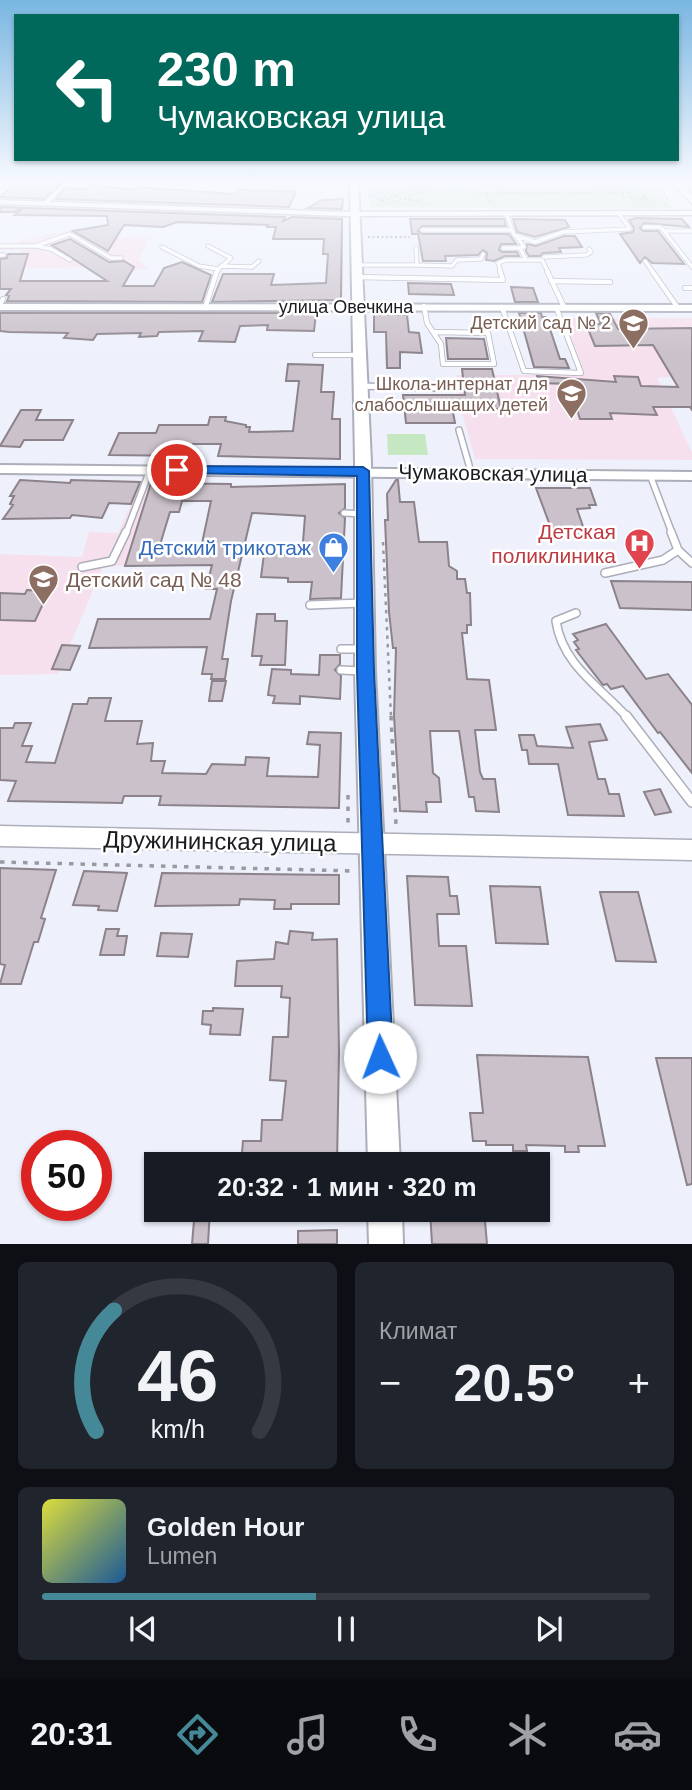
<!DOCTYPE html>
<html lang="ru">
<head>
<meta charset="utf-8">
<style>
	:root { --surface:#171b24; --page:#20242c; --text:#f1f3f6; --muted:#9ea1a6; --line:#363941; --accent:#458998 }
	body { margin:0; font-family:Helvetica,sans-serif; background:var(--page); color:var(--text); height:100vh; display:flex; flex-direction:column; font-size:26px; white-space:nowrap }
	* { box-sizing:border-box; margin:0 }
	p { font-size:23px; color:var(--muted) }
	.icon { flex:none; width:38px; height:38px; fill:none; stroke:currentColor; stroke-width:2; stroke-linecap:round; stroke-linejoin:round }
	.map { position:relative; height:1244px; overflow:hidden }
	.details { display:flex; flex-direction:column; gap:18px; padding:18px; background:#0d0f14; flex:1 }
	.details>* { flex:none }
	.top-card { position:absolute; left:14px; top:14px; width:665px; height:147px; border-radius:0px; box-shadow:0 2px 5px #0004; background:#00695c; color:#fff; overflow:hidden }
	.speed { position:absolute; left:21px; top:1130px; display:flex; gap:14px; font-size:35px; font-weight:700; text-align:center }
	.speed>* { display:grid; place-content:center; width:91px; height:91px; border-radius:50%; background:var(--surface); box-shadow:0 2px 5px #0004; line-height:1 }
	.speed .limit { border:10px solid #d22; background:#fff; color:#111 }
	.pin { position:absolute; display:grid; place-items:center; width:60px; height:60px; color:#fff; margin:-30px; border:4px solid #fff; border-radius:50%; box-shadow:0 2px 7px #0007 }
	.me { position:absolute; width:77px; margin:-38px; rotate:358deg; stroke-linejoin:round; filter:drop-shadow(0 0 5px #0008) }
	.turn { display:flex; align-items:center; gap:24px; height:147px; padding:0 28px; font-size:32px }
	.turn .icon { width:91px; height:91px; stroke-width:2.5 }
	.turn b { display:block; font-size:49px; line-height:60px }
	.big { font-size:52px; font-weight:800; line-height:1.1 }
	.details .tile { flex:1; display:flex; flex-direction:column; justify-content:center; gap:10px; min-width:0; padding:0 24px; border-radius:10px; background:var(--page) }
	.details .dial { align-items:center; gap:0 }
	.dial svg { height:182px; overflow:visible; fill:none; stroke:var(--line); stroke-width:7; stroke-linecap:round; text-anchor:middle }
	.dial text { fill:var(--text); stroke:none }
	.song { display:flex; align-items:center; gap:21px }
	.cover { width:84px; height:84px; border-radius:10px; background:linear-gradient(135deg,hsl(60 70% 55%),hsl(210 70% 35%)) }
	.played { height:7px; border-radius:4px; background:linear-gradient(90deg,var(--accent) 45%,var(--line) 45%) }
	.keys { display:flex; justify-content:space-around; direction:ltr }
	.heat { display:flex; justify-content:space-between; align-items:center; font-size:38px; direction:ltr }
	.details .tiles { flex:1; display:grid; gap:18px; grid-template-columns:1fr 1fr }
	.tile:last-child { grid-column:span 2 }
	.trip { position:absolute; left:144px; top:1152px; width:406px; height:70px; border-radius:0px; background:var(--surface); box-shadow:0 2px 5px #0004; font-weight:800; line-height:70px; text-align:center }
	.menu { display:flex; height:112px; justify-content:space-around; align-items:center; background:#090b0e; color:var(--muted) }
	.menu .icon { width:49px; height:49px }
	.menu .active { color:var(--accent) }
	.menu b { font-size:32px; color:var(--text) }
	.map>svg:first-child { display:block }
</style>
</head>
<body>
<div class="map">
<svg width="692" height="1244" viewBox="0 0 692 1244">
	<rect width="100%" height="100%" fill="#eef1fc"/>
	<path fill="#f7e0ed" d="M65 231 84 232 83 237H150L138 260 149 268 131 271 102 267 24 268 19 250H0V245L19 243 22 240Z
		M564 318H582L592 340 622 338 612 318H692V360H663L671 377 657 378 663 390 669 391 678 407 671 408 692 452V460L475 459 461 409 456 375H585Z
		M141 482 152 483 125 566H103L58 674 0 675V554L82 557 89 532 118 533Z"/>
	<path fill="#c5e8c2" d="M240 180H299L295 191H281L278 195 256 194 259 189 228 192Z
		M369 180H649L672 208 371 207Z
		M387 434H425L428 455H388Z"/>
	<path fill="#cbc1ca" stroke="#8b828a" stroke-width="2" fill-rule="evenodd" d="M20 180H65L44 199 0 197 16 182Z
		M91 185 133 190 136 187 234 194 240 190 296 192 289 207 56 199 65 188 85 189Z
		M343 199 342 209 308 208 322 200Z
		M0 207 285 217 283 221 292 217 342 219 341 300 212 302 223 274H274L271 285 326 283 328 254H323L324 239H273L276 227H267L268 225 177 222 163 227 124 225 108 251 73 231 108 225 107 216 15 215 21 210 20 208 15 212H0Z
		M636 218 682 219 689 227 644 223 640 228 643 231H658L684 264 652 263 645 257 640 263 620 234 633 232 634 228 629 220Z
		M410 219H504L506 226H422L418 231 422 234H509L516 244H501L499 250 502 252H517L519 256H505L494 261 486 260 487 253 483 250 478 255 445 256 446 261H423L418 234H412Z
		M513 219 565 220 569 227 535 237 517 232Z
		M564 236H575L582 247 559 248 561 252 543 253 540 256H529L526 251 527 244 536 246Z
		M70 239 109 262 124 261 134 267 123 286H154L164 268 182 262 211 275 202 302 7 301 9 296 6 295 11 289H0V259L7 258 8 254H28L20 281H107L52 245Z
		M408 283 451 284 454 295 409 294Z
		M511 287 533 288 538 302H515Z
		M0 313H316L314 331 267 330 268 325 240 326 235 342 199 341 203 331 159 332 157 336 139 337 141 333 97 334 93 340 64 338 68 333 9 332 0 331Z
		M519 313H541L542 317H546L560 359H565L569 368 534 367Z
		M596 313 610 314 618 329 692 328V410L690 407H653L657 415 610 413 612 419H580L569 384 539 383 537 376 616 382 614 376 638 377 641 386 678 387 653 345 595 346 586 324H601Z
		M374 314 407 315 409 332 419 333 422 353 400 352V368H387L386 332H374Z
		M446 338 484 339 488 359H448Z
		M288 364 323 365 321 392H334L332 419H340V459L218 456 221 444H193L191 456 109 455 119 433H156L159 425H208L210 417H226L225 421 246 425V427H250L249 432 293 431 299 381H286Z
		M462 369H492L501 409 452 407 455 423H406L403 395H465Z
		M21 410H41L36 420H73L63 440H24L20 447 0 446Z
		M20 480 70 483 71 480 140 482 131 504 109 503 102 518 72 515 70 518 3 519 13 505 10 504 14 496H10Z
		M396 480H398L400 502H414L419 542H447L449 566 457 571V579H465L467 593H470L471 625H467V633H462L467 679 489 680 496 730H475L480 772 483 779H495L499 812 476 811 474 797H469L459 731H430L433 773 439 778 441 802H426L427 812 400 811 394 716 396 648H393L389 612 385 520H388L387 494Z
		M151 483 231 484V487L345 484V508L339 513 345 518 341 598 310 599 312 582H288V578L261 577 264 554 302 555 305 516 252 513 231 601 222 659H228L225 679H211L212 674H202L207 647 89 648 98 619H210L217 589H206L212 565 125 566ZM182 501H211L201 548H159L170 512H179Z
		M536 488H590L596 505H589L590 508 577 509 586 535 568 537 563 528H551Z
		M611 581 692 582V610L620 608Z
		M27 590 49 591 35 621 0 620V593L25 594Z
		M257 614H275V621H287L285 665H260L262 656H252Z
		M606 624 646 679 668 674 692 705V773L660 732 658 733 623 686 611 689 607 684 603 685 576 650 579 649 574 642 578 640 573 634Z
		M62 645 80 646 70 670 52 669Z
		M320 655H340V664L335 670 341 676 340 699 300 696V704L273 703 275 696 268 695 272 669 291 670V674L319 675Z
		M212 681H226L222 701H209Z
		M89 698H111L105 721H142L137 744 153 743 151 761H165L162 773 206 774 212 764 245 765 246 757 269 758 267 776 318 777 320 745 307 744 309 732 341 733 339 808 159 805 161 796H124L122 803 8 801 16 781 0 780V728H13L15 723H31L22 746H32L26 762 55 763 73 704H87Z
		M600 724 607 740 589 742 598 779H605L609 794H619L624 816 568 815 558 764H529L527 750H522L519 735H534L537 746 573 748 566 727Z
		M660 789 671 812 655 815 644 792Z
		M0 868 56 870 41 918 45 919 38 942H34L21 984H0L5 965 0 964Z
		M84 871 127 873 117 911 98 910 99 906 73 905Z
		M162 873 339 875V904H291V909H274L275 900 240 899 239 905 155 906Z
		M407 876 448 877 450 896H457L459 914H437L439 946H466L472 1006 415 1005Z
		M490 886 540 887 548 944 496 943Z
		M600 892H638L656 962 616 961Z
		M106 929H119L117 936H127L124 955H100Z
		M290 931 313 933 312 940 337 939 339 1052 337 1164H241L243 1141H261L262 1120H282L286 1081 270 1080 273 1037H288L290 998 281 997 282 986H235L237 961 274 959 276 942 288 944Z
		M161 933 192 934 188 957 157 956Z
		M213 1008 243 1009 240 1035 210 1034 211 1025 202 1024 203 1011H213Z
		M477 1055 588 1057 605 1146H578L579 1152H565V1146L526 1145 527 1151H513V1145H486V1141H473L470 1113H483Z
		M656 1058H692V1184L687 1185Z
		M195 1209H210L208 1244H192Z
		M430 1209H484L487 1244H432Z
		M337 1230V1244H298V1231Z"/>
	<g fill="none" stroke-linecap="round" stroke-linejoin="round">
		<defs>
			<path id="service-far4" d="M45 204 61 188
				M506 213 514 235 535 242 563 232 630 229 618 213
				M644 227H660L664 231
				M422 230H511
				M692 231H664L692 267
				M516 236 524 247 520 248 526 260
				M0 246H35L70 234 111 258H121
				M36 246 51 249 70 260
				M208 246 231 258 222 266
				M162 247 199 266 218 269
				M503 248H520
				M0 255H4
				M544 257 586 255 591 252 589 249
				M645 261 653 272
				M356 265H417L416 248
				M417 265 452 266 457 260 481 259 483 254
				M217 272 221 266 252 267 259 261
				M501 272 498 263 506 260H542L548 272"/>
			<path id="service-far3" d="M547 271 564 307
				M652 271 678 308
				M356 277 503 280 500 271
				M551 281 610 282
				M685 288H692
				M0 304 3 299
				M424 306 427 323 441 344 443 364H494L488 333 435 332
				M502 307 524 371 581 373 556 307
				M205 308 217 271
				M315 355H358
				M360 386 424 388"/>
			<path id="service-far2" d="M360 386 441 388
				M459 430 471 472
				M650 475 672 533
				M344 513 364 514
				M126 533 150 470"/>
			<path id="service-far1" d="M678 550 692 563
				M82 567 112 561 126 532
				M605 573 663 560 678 550 671 532
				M310 605 362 603
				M576 613 556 621C562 664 600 687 627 717
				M341 649H362
				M341 670 361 671"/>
			<path id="service" d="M626 716 692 802"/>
			<path id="minor" d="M0 304 692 305V311L0 310Z
				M0 465 692 472V480L0 473Z"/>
			<path id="tertiary" d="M2 180H10L0 188V182Z
				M0 200 344 212 692 211V215L344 216 0 204Z
				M0 826 692 840V860L0 846Z"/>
			<path id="secondary" d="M350 180H358L371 462 375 671 400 1164H368L355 671V462Z
				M368 1209H402L403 1244H369Z"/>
			<path id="primary" d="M669 180H678L692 195V204Z"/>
		</defs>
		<use href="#service-far4" stroke="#acaeb9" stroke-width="5"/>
		<use href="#service-far3" stroke="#acaeb9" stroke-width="6"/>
		<use href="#service-far2" stroke="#acaeb9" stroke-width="8"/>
		<use href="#service-far1" stroke="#acaeb9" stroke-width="10"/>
		<use href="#service" stroke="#acaeb9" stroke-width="12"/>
		<use href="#minor" stroke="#acaeb9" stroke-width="4"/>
		<use href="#tertiary" stroke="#acaeb9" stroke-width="3"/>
		<use href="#secondary" stroke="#acaeb9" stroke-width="4"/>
		<use href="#primary" stroke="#acaeb9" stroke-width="3"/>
		<path stroke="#989aa2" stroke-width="2" stroke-dasharray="2 2.5" stroke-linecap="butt" d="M383 180 385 190 399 198 421 202
			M433 180 455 185H590
			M496 180 506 183
			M577 180 612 192
			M589 180 620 190
			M632 180 646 198 638 201
			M652 180 670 202
			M383 181 419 192 486 193 491 202
			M516 184 526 180
			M497 192 509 186
			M612 192 624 191
			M486 193 605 192
			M629 193 656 202
			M487 194 630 193
			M368 195 384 201
			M622 195 639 201
			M382 201 433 182
			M391 203 450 180
			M368 237H410"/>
		<path stroke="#989aa2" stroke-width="2.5" stroke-dasharray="3.5 5" stroke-linecap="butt" d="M383 542 391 717"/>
		<path stroke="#989aa2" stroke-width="3.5" stroke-dasharray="4.5 7" stroke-linecap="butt" d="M391 716 396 825
			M348 795V823L351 824
			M0 862 353 871"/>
		<use href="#service-far4" stroke="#fff" stroke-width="3.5"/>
		<use href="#service-far3" stroke="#fff" stroke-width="4.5"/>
		<use href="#service-far2" stroke="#fff" stroke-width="5"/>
		<use href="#service-far1" stroke="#fff" stroke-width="7"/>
		<use href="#service" stroke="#fff" stroke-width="9"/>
		<use href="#minor" fill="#fff" fill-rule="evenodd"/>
		<use href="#tertiary" fill="#fff" fill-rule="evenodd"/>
		<use href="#secondary" fill="#fff" fill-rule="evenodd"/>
		<use href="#primary" fill="#fff" fill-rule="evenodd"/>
	</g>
	<linearGradient id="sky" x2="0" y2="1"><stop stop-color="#79b6e1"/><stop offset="0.51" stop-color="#f7f9fe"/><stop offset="1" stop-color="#f7f9fe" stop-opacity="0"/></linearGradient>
	<rect width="692" height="355" fill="url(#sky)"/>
	<path fill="#1a73e8" stroke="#114b97" stroke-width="2" d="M177 466 363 467 369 471 374 671 393 1057 389 1066 380 1070 372 1066 368 1057 357 671V476L172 473 170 470Z"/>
	<defs>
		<symbol id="school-pin" viewBox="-11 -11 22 30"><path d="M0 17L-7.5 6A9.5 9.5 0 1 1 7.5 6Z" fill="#8d6e63" stroke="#fff"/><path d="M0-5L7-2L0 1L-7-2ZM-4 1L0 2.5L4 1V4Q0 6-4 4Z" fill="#fff"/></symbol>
		<symbol id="hospital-pin" viewBox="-11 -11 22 30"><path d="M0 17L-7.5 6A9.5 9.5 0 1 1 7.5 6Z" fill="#e0444e" stroke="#fff"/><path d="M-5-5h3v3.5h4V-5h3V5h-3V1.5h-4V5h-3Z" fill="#fff"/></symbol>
		<symbol id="shop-pin" viewBox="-11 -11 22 30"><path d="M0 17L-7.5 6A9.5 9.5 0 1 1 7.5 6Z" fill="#3f7fe0" stroke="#fff"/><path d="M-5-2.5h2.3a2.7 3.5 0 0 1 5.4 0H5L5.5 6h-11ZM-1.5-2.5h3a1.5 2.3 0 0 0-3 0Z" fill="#fff"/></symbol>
	</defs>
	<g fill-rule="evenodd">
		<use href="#school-pin" x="616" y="306" width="35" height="47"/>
		<use href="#school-pin" x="554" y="376" width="35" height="47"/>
		<use href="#hospital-pin" x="622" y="526" width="35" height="47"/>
		<use href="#shop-pin" x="316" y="530" width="35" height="47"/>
		<use href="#school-pin" x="26" y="562" width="35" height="47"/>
	</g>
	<g text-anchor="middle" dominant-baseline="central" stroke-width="5" stroke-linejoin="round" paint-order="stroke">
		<g font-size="18" fill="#1b1c20" stroke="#fff">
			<text x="346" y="307">улица Овечкина</text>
		</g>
		<g font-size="18" fill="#785e54" stroke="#fff" text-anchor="end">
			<text x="611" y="323">Детский сад № 2</text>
			<text x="548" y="384">Школа-интернат для<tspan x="548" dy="21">слабослышащих детей</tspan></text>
		</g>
		<g font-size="21" fill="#1b1c20" stroke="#fff">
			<text transform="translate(493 473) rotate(1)">Чумаковская улица</text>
		</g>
		<g font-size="21" fill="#be3a42" stroke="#fff" text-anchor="end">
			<text x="616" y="531">Детская<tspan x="616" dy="24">поликлиника</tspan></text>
		</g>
		<g font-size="21" fill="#366cbe" stroke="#fff" text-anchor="end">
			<text x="311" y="547">Детский трикотаж</text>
		</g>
		<g font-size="21" fill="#785e54" stroke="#fff" text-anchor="start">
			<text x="66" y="579">Детский сад № 48</text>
		</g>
		<g font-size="24" fill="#1b1c20" stroke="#fff">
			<text transform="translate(220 841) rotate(1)">Дружининская улица</text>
		</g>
	</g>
</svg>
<div class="speed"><div class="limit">50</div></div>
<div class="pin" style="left:177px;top:470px;background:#d93025"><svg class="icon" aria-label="arrive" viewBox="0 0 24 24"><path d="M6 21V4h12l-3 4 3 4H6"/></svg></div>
<svg class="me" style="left:380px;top:1057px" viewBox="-20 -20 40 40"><circle r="19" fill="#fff"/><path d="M0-13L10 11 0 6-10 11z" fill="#1a73e8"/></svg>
<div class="trip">20:32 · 1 мин · 320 m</div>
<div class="top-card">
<div class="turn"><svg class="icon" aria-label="left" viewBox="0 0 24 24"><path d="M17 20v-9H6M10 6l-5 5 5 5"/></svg><div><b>230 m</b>Чумаковская улица</div></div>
</div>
</div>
<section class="details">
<div class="tiles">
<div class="tile dial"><svg viewBox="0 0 100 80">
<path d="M14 69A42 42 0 1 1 86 69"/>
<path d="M14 69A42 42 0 0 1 22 16" stroke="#458998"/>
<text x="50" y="56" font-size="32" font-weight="700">46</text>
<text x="50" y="72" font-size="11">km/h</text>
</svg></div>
<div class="tile"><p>Климат</p>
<div class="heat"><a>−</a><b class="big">20.5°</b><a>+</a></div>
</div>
<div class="tile">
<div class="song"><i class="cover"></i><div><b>Golden Hour</b><p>Lumen</p></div></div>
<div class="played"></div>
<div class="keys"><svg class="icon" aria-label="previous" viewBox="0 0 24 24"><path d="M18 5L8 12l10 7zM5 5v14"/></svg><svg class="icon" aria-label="pause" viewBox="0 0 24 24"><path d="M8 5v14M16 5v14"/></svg><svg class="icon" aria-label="next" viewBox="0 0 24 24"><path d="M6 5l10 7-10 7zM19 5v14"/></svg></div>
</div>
</div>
</section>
<nav class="menu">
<b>20:31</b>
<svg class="icon active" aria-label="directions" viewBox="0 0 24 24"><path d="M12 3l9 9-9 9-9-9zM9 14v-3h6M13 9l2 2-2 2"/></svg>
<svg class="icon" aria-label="music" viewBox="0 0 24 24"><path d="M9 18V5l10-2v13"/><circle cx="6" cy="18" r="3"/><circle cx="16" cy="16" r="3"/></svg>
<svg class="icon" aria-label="phone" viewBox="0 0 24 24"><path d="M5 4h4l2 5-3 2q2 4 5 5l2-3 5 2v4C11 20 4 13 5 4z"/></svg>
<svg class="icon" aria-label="climate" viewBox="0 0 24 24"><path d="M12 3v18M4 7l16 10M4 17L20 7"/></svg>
<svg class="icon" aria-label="car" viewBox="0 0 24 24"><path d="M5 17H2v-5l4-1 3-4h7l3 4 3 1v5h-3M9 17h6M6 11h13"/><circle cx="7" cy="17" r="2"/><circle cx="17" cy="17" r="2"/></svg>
</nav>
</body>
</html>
